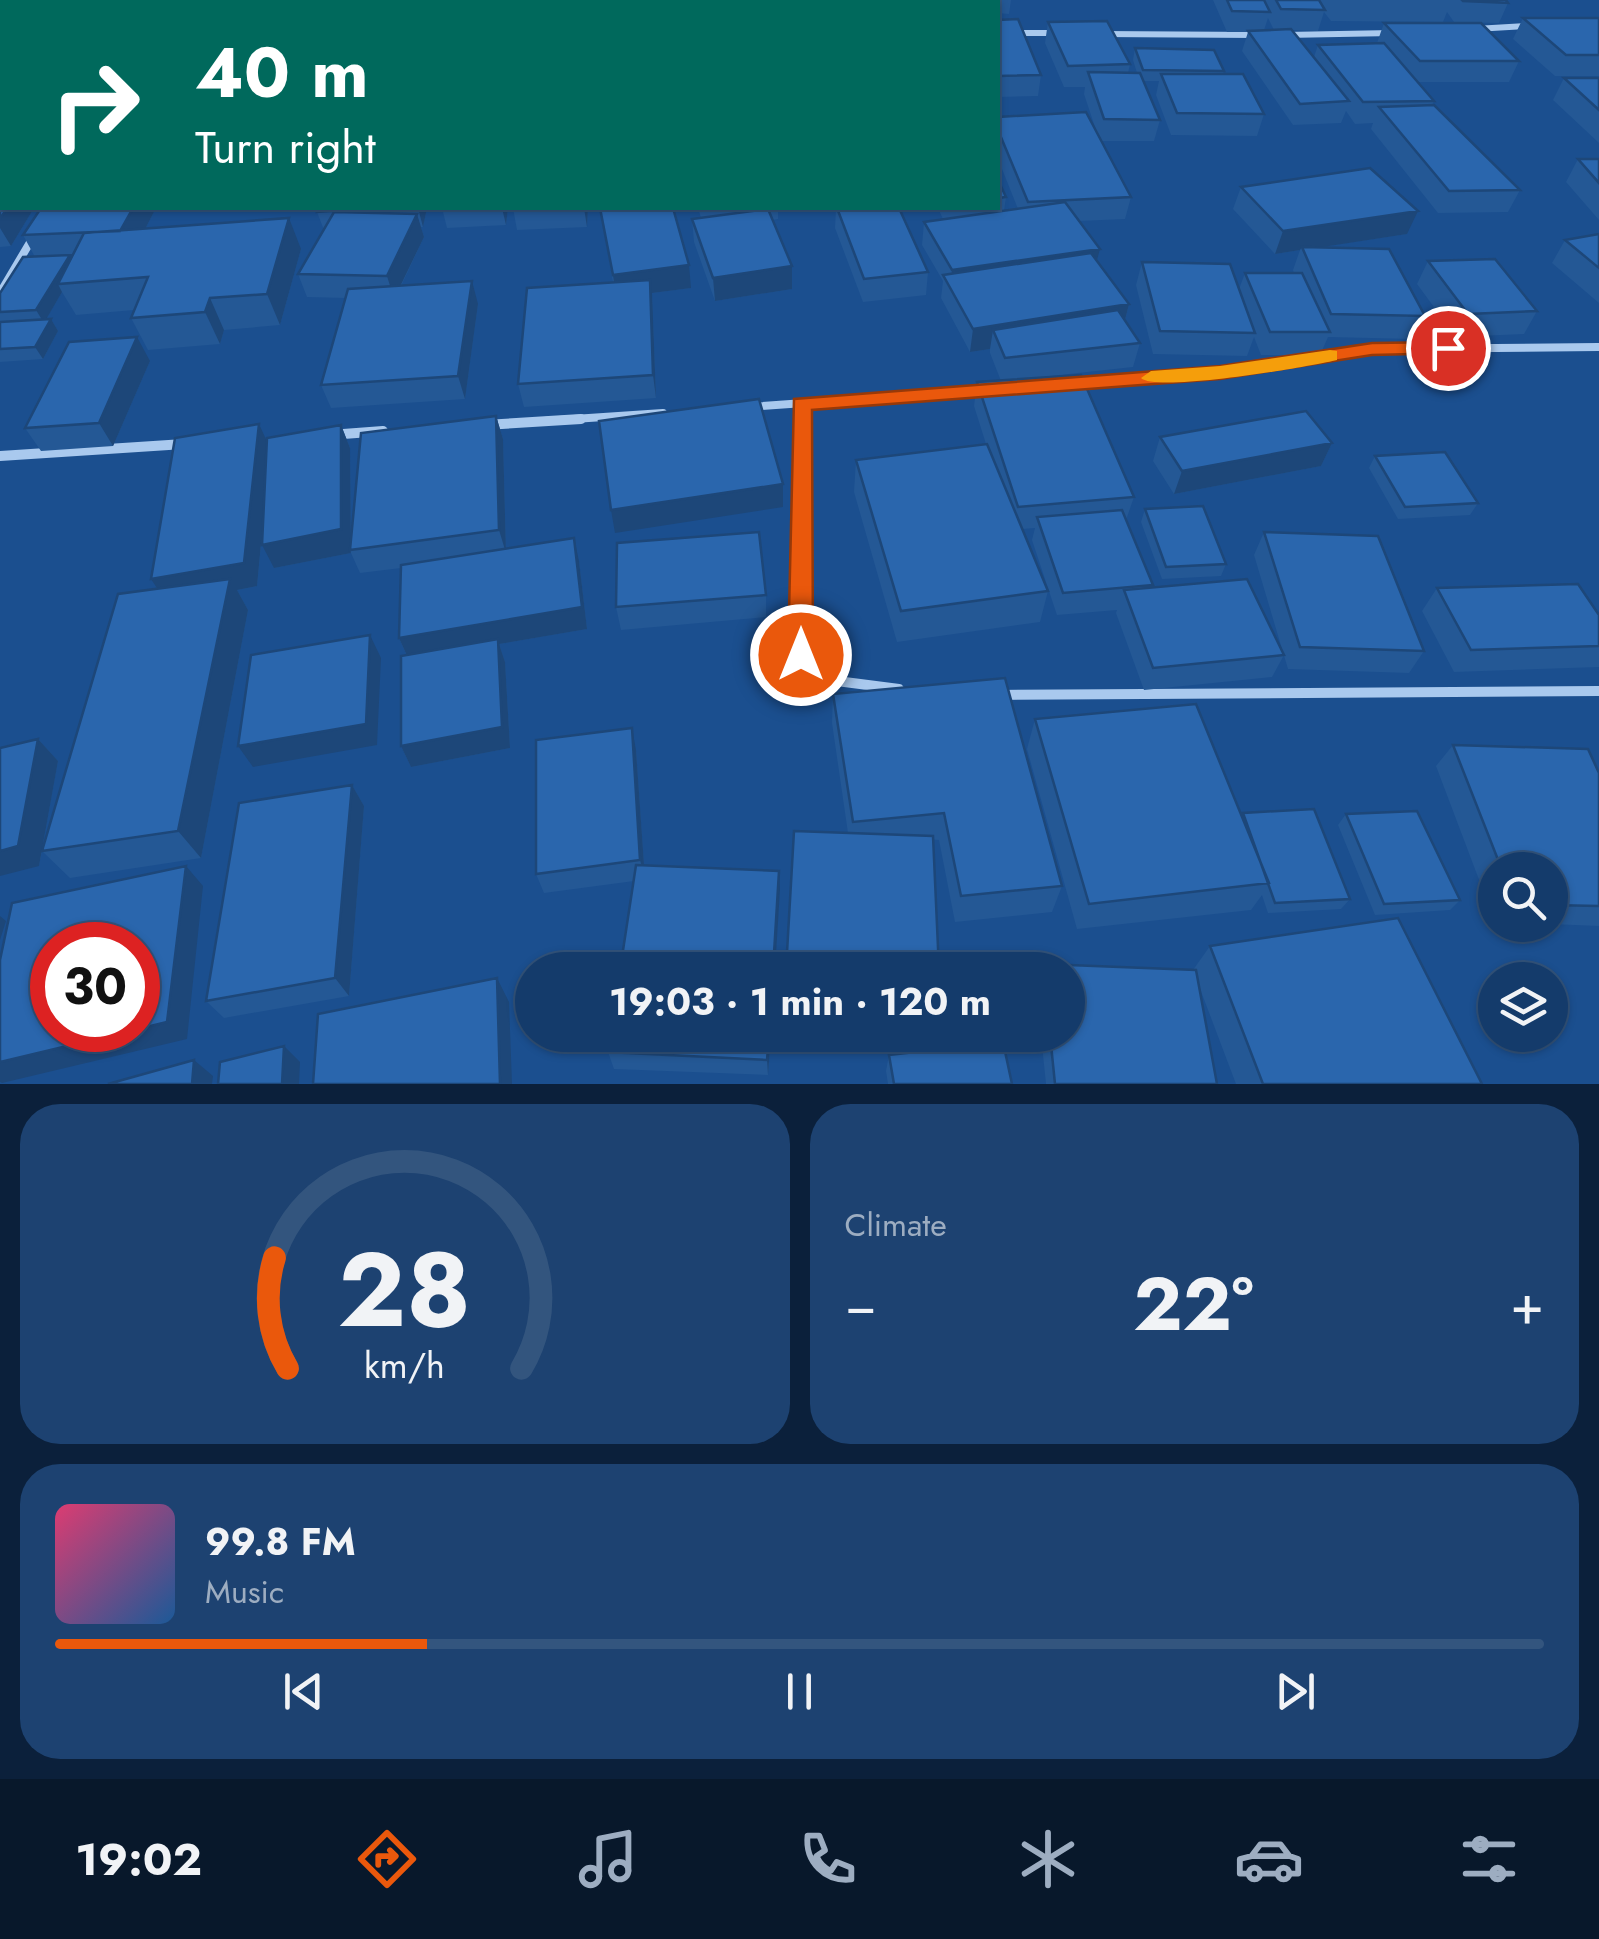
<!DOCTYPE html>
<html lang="en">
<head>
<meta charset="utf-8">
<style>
	:root { --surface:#143b6b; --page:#1d4271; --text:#f1f3f6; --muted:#9dadc1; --line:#33557e; --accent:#ea580c }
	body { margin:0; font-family:Jost,sans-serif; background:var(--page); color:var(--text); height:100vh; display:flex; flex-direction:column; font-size:38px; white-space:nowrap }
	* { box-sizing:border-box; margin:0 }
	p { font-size:32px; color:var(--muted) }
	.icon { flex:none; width:55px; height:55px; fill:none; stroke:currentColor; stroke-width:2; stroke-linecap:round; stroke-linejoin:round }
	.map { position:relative; height:1084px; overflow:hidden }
	.panel { display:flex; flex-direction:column; gap:20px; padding:20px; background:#0b203b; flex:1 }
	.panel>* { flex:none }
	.guide { position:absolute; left:0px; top:0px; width:1000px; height:210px; box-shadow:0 2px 8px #0004,0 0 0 2px var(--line); background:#00695c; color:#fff; overflow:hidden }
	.tools { position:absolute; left:1478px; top:852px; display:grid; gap:20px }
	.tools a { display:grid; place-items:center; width:90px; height:90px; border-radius:50%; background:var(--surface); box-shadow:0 2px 8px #0004,0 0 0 2px var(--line); font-size:50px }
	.speed { position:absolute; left:30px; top:922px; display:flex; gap:20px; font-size:50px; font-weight:700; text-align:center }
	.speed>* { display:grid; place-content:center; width:130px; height:130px; border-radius:50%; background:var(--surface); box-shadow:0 2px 8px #0004,0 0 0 2px var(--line); line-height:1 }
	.speed .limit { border:15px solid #d22; background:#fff; color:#111 }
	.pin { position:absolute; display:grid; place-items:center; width:85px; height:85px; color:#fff; margin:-42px; border:5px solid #fff; border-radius:50%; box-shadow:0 2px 10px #0007 }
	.me { position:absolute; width:110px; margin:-55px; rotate:0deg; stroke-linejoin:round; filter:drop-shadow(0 0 8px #0008) }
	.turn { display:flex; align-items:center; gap:35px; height:210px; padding:0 30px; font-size:45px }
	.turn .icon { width:130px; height:130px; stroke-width:2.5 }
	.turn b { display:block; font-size:70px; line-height:85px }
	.big { font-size:75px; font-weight:700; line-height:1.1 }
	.panel .widget { flex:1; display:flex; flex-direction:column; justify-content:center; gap:15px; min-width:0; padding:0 35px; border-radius:40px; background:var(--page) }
	.panel .dial { align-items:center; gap:0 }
	.dial svg { height:260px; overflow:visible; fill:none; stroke:var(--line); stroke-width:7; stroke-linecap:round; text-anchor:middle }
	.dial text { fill:var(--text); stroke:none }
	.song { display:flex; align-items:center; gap:30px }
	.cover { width:120px; height:120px; border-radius:15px; background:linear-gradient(135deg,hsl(340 70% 55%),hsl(210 70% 35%)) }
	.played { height:10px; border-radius:5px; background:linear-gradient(90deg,var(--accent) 25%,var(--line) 25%) }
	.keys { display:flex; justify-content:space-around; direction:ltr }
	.heat { display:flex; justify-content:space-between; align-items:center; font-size:55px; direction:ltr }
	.panel .tiles { flex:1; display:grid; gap:20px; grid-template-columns:1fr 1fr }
	.widget:last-child { grid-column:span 2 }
	.trip { position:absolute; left:515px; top:952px; width:570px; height:100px; border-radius:50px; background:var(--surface); box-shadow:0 2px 8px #0004,0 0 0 2px var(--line); font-weight:700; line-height:100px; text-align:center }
	.tab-bar { display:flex; height:160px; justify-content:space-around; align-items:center; background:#08182b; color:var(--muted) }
	.tab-bar .icon { width:70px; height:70px }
	.tab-bar .on { color:var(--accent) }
	.tab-bar b { font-size:45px; color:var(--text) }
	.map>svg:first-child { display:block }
</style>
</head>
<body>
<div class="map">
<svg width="1599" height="1084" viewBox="0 0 1599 1084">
	<rect width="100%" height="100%" fill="#1b4f8f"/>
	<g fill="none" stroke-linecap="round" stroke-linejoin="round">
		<path stroke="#a9c9ee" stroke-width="6" d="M1475 29 1528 26
			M998 33H1058
			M1100 34 1258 35
			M1285 35 1393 33"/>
		<path stroke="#a9c9ee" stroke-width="8" d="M0 293 35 234
			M1074 384 1220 372 1372 349 1599 347
			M749 407 987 390
			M544 421 663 413
			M802 421V404"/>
		<path stroke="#a9c9ee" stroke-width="10" d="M802 419 801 655 829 680 899 689
			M485 425 581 419
			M330 435 383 431
			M0 456 184 444
			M996 695 1599 691"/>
	</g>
	<path fill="#245895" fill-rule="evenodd" d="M286 0H321L319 2H287Z
		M328 0H365L364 2H329Z
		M418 0H533L532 2H419Z
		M541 0H644L643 2H541Z
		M656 0H757V2H656Z
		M974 0H1011L1009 14 998 13V2H974Z
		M1213 0H1506L1508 3 1499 23 1454 22 1447 12 1443 22 1331 21 1324 12 1318 31 1292 30 1314 57 1318 45 1377 43 1384 23 1519 61 1509 82H1418L1434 101 1432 105 1520 190 1508 212 1438 213 1371 129 1373 123 1355 124 1346 111 1341 123 1293 125 1242 51 1248 32H1227ZM1268 18 1274 30H1264Z
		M1523 18H1599V76H1555L1513 39Z
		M998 20 1041 75 1038 96 998 97Z
		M1048 22 1130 64 1128 73H1137L1133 60 1135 48 1224 71 1223 74 1264 114 1257 136 1171 135 1156 95 1159 81H1144L1160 120 1154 141H1101L1131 197 1125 219 1079 221 1097 260 1129 304 1125 321 1140 343 1133 367 1013 380 1134 497 1126 520 1153 585 1152 588 1284 655 1272 677 1144 690 1116 613 1117 610 1057 615 1032 540 1035 528 1022 529 1048 591 1040 622 897 642 854 492 856 460 986 444 974 406 977 382 1001 381 990 353V349L970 352 941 298 943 281 922 245 924 222 943 219 938 208H998V180L1006 197 1004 211 1018 209 998 159V117L1097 133 1084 94 1085 87H1064L1045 43Z
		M2 35V95H0V38Z
		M1564 78H1599V143L1553 100Z
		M0 152 2 208H34L11 246 0 247Z
		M1578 159H1599V220L1566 182Z
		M1241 187 1407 234 1320 247 1425 316 1413 339 1328 337 1320 355H1261L1254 337 1247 356 1153 354 1136 285 1142 262 1239 289 1245 273H1294L1293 270 1300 250 1275 254 1233 209Z
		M41 208H156L145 229 301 249 280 325 224 330 220 344 148 350 131 318 134 310 76 315 62 292 46 319H51L58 331 43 359 0 362V293L35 257 23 235Z
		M318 208H427L423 227H421L424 237 401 286 478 304 465 399 331 408 321 385 345 298 307 297 298 274 324 230 317 212Z
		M442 208H508L506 225 447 228Z
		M513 208H588L587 227 517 230Z
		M600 208 691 288 652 293 656 398 524 407 518 384 613 282Z
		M698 208H778V219L772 220 792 289 715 301 694 242 692 219 701 218Z
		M836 208H899L928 272 926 295 863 302 835 228Z
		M1599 234V303L1552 263 1565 240Z
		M1428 261 1537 311 1524 334 1456 337 1417 284Z
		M150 361 113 446 41 451 25 428Z
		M496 416 503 439 506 548 579 561 587 629 499 644 505 662 510 748 411 767 401 746 407 656 399 638 401 568 360 573 351 553 274 568 264 515 257 586 237 590 248 610 201 858 70 878 42 851 39 866 38 739 58 761 42 849 157 589 267 441 341 425 350 448 351 535Z
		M1160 437 1332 443 1321 466 1174 494 1153 461Z
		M1375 456 1478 503 1470 515 1398 519 1369 468Z
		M1145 509 1226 564 1221 576 1162 579 1141 522Z
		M1264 532 1424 651 1409 673 1288 669 1254 555Z
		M1437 588 1599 615V667L1454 672 1422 611Z
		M766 595V617L621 630 616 607Z
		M833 694 1062 886 1052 912 955 922 939 840 848 833 832 723Z
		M1035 719 1242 816 1243 813 1350 899 1341 909 1268 913 1262 895 1251 910 1077 929 1027 749Z
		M1453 745 1599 773V926L1550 924V870H1495V922L1436 766Z
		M636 750 644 865 780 890 634 881 544 893 536 874Z
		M352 785 364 806 349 996 224 1018 206 1001Z
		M1346 814 1460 900 1450 910 1375 915 1338 825Z
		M1210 946 1482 1084H1236L1199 986 1217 1084H1046L1041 1035H1068L1193 970Z
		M771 1035 768 1075 614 1069 608 1052Z
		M889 1055 1012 1084H888L886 1071Z"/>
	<path fill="#1d4779" d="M7 208H34L11 246 0 228V219Z
		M133 208H156L132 254 120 231Z
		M418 208H427L423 227Z
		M502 208H508L506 225Z
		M584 208H588L587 227Z
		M1418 211 1407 234 1303 250 1302 247 1300 250 1275 254 1283 231Z
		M417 214 424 237 394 299 387 276Z
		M289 218 301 249 280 325 267 294Z
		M1100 249 1094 271 950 288 952 270Z
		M70 255 76 267 58 284 62 292 44 323 36 310Z
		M689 265 691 288 652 293 656 398 653 375 616 298 613 275Z
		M792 266V289L715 301 713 278Z
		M472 281 478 304 465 399 458 376Z
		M210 298 224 330 220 344 205 312Z
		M1129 304 1123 328 993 330 990 349 970 352 973 329Z
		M51 319 58 331 43 359 35 347Z
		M137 337 150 361 113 446 99 423Z
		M496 416 503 439 506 553 499 530Z
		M259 424 270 448 257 586 237 590 248 610 201 858 178 831 166 602 151 579Z
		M341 425 350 448 351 552 350 550 351 553 274 568 262 545Z
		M1332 443 1321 466 1174 494 1182 471Z
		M783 484V507L615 533 611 510Z
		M574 538 579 561 587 629 499 644 505 662 510 748 411 767 401 746 409 660 399 638Z
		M370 635 381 658 377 745 253 767 238 746Z
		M632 728 636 750 645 879 640 860Z
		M38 739 58 761 39 866 0 876V851Z
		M352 785 364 806 349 996 335 978Z
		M186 866 203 886 187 1039 2 1083 0 1082V1062L138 1030Z
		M779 871 780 890 775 970H773Z
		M0 916 6 921 0 940Z
		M497 978 509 1002 512 1084H500Z
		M769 1035H771L768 1075 767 1060Z
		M284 1046 300 1062 299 1084H282Z
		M194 1060 213 1076 212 1084H192Z"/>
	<path fill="#2a66ad" stroke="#1d4779" stroke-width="2.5" d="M1227 0H1264L1270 12 1232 11Z
		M1276 0H1319L1325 10 1281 9Z
		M1462 0H1506L1508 3 1463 1Z
		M1523 18H1599V55H1566Z
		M1018 19 1041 75 998 76V20Z
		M1107 21 1130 64 1068 66 1048 22Z
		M1384 23H1481L1519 61H1420Z
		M1291 29 1349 101 1300 104 1248 31Z
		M2 35V50H0V38Z
		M1384 43 1434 101 1363 102 1318 45Z
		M1135 48 1214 50 1224 71 1143 70Z
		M0 50H2V74H0Z
		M1088 72 1140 73 1160 120 1104 119Z
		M1161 74H1243L1264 114 1177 113Z
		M1564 78H1599V110Z
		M1434 105 1520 190 1449 191 1379 107Z
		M1086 112 1131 197 1028 202 998 130V117Z
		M2 148V167H0V152Z
		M1578 159H1599V183Z
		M0 167H2V208H7L0 219Z
		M1370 168 1418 211 1283 231 1241 187Z
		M998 180 1006 197 998 198Z
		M1065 202 1100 249 952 270 924 222Z
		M41 208H133L120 231 23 235Z
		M318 208H377L317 212Z
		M600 208H673L689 265 613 275Z
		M837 208H899L928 272 864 279Z
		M768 209 792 266 713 278 692 219Z
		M334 212 417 214 387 276 298 274Z
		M289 218 267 294 210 298 205 312 131 318 148 277 58 284 84 233Z
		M1599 234V268L1565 240Z
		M1302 247 1389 249 1425 316 1331 314Z
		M1091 253 1129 304 973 329 943 275Z
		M70 255 36 310 0 312V293L23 257Z
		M1495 259 1537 311 1468 314 1428 261Z
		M1142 262 1230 264 1255 333 1160 331Z
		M1245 273H1302L1330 332H1270Z
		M650 280 653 375 518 384 527 288Z
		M472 281 458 376 321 385 348 289Z
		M1118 310 1140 343 1005 358 993 330Z
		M51 319 35 347 0 349V322Z
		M137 337 99 423 25 428 69 342Z
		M1081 375 1134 497 1018 507 977 382Z
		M759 399 783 484 611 510 599 421Z
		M1306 411 1332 443 1182 471 1160 437Z
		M496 416 499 530 350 550 361 433Z
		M259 424 244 563 151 579 175 438Z
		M341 425V529L262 545 267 438Z
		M987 444 1048 591 901 611 856 460Z
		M1445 452 1478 503 1405 507 1375 456Z
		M1203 506 1226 564 1166 567 1145 509Z
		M1122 510 1153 585 1063 593 1037 517Z
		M759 532 766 595 616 607 617 543Z
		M1264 532 1378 536 1424 651 1300 647Z
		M574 538 582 607 399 638 401 565Z
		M230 579 178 831 42 851 118 594Z
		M1247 579 1284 655 1153 668 1124 590Z
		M1578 584 1599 615V646L1471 650 1437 588Z
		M370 635 366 724 238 746 251 655Z
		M498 639 502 727 401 746V656Z
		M1005 678 1062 886 961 896 944 813 853 822 833 694Z
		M1196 704 1269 883 1089 904 1035 719Z
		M632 728 640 860 536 874V740Z
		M38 739 18 846 0 851V748Z
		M1453 745 1588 749 1599 773V906L1550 905V870H1502Z
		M352 785 335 978 206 1001 239 803Z
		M1314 809 1350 899 1275 903 1243 813Z
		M1417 811 1460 900 1384 904 1346 814Z
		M794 831 933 836 939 970H786Z
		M636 865 779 871 773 970H620Z
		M186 866 167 1022 138 1029V945H52V1030H134L0 1062V960L12 903Z
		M1398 918 1482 1084H1263L1210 946Z
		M1043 964 1196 970 1217 1084H1055L1050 1035H1068V970H1043Z
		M497 978 500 1084H313L318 1014Z
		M610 1035H769L767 1060 608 1052Z
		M1003 1042 1012 1084H894L889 1055Z
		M284 1046 282 1084H218L220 1062Z
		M194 1060 192 1084H108Z"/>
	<path fill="#ea580c" stroke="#983908" stroke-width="2.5" d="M1448 342 1455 344V353L1372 355 1220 379 812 410 813 655 810 662H792L788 655 794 399 1220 366 1372 343Z"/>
	<path fill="#f59e0b" d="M1330 350 1337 351V360C1308 367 1157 393 1141 378L1151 371 1220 366Z"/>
</svg>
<div class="tools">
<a><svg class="icon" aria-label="search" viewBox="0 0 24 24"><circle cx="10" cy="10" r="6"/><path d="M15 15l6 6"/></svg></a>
<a><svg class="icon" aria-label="layers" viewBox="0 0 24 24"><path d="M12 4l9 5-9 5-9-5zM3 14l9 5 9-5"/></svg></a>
</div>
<div class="speed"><div class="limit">30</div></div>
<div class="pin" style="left:1448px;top:348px;background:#d93025"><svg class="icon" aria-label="arrive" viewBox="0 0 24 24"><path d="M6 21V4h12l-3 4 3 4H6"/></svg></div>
<svg class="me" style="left:801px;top:655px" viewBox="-20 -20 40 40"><circle r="17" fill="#ea580c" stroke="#fff" stroke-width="3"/><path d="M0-11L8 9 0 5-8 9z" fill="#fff"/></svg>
<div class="trip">19:03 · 1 min · 120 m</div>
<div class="guide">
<div class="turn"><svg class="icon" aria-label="right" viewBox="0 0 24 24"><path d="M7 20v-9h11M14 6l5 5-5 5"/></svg><div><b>40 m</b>Turn right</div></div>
</div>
</div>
<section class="panel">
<div class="tiles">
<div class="widget dial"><svg viewBox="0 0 100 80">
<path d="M14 69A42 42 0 1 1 86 69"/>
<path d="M14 69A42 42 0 0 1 10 35" stroke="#ea580c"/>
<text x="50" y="56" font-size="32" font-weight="700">28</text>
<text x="50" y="72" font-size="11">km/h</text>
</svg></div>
<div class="widget"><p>Climate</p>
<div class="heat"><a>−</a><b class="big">22°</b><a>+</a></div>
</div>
<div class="widget">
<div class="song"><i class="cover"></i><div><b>99.8 FM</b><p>Music</p></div></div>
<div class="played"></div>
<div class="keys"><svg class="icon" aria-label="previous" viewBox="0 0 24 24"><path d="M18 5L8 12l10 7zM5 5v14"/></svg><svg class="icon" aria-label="pause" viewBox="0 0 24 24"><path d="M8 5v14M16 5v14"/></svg><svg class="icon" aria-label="next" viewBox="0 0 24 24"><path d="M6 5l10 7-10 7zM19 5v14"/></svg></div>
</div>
</div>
</section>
<nav class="tab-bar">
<b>19:02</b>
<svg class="icon on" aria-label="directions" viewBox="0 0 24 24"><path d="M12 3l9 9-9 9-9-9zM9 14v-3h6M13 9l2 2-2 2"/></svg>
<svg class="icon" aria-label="music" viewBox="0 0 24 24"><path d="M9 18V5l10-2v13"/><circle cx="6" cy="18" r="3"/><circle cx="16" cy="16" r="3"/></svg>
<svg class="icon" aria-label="phone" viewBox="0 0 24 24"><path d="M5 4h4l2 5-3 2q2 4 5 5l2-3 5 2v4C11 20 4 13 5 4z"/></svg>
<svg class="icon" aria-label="climate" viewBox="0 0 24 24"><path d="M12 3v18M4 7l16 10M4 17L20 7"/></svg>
<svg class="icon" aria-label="car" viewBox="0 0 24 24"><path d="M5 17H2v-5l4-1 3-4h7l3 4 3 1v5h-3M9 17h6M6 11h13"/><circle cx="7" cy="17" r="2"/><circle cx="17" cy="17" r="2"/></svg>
<svg class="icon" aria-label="filters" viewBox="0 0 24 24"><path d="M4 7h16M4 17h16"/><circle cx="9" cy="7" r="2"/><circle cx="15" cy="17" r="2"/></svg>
</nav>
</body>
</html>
